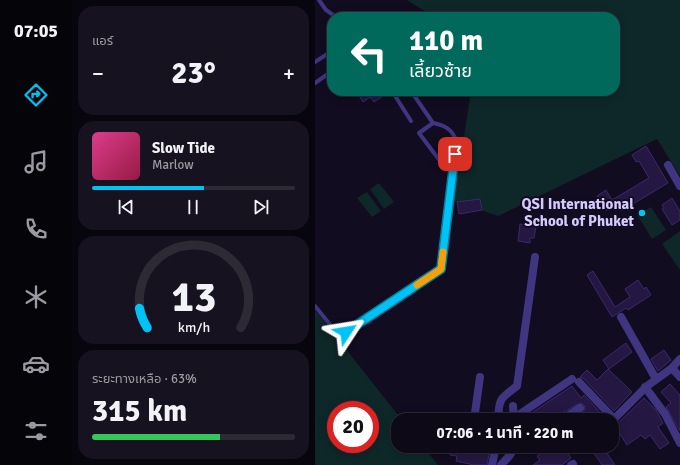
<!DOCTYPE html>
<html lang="th">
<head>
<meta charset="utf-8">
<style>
	:root { --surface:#0d0917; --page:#161220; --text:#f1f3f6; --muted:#9a9aa1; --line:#2d2a36; --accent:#00c3f5 }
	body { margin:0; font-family:Signika,"Noto Sans Thai",sans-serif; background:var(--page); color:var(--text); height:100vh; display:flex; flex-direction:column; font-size:15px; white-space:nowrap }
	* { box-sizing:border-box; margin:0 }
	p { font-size:13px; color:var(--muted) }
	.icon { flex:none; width:22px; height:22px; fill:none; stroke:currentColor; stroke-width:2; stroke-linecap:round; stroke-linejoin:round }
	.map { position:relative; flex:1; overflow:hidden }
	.details { display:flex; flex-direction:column; gap:6px; padding:6px; background:#07050d; width:243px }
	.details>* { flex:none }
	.top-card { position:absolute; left:12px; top:12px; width:293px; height:84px; border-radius:16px; box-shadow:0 2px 10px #0003,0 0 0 1px var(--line); background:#00695c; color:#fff; overflow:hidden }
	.speed { position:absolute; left:12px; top:401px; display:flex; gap:8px; font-size:20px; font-weight:700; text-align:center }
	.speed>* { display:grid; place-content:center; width:52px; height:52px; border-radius:50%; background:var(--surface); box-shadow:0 2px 10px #0003,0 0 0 1px var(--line); line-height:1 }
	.speed .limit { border:6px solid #d22; background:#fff; color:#111 }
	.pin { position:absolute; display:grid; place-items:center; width:34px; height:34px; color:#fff; margin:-17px; border-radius:8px; box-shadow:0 2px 6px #0006 }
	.me { position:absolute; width:44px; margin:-22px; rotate:57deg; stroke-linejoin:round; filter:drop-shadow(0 0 3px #0008) }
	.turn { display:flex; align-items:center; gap:14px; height:84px; padding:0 16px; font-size:18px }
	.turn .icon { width:52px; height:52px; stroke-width:2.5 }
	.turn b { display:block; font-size:28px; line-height:34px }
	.big { font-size:30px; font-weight:700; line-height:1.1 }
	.details .card { flex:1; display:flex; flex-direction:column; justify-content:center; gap:6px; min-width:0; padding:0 14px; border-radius:16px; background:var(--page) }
	.details .dial { align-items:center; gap:0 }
	.dial svg { height:104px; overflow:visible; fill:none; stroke:var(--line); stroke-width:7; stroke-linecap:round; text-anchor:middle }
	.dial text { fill:var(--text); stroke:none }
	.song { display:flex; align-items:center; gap:12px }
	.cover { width:48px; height:48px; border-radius:6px; background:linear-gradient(135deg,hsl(330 70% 55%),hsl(340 70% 35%)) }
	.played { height:4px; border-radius:2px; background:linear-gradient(90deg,var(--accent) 55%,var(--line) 55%) }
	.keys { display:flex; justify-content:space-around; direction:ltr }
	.heat { display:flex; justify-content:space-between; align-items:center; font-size:22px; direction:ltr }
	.charge { height:6px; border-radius:3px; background:linear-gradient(90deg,#34c759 63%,var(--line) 0) }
	.trip { position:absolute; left:76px; top:413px; width:228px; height:40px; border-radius:16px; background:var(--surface); box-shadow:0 2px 10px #0003,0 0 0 1px var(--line); font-weight:700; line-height:40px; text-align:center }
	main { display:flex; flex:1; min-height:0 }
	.menu { display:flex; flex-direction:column; width:72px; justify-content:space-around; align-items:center; background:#050409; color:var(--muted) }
	.menu .icon { width:28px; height:28px }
	.menu .selected { color:var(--accent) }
	.menu b { font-size:18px; color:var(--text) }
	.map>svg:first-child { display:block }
</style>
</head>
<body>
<main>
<nav class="menu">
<b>07:05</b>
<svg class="icon selected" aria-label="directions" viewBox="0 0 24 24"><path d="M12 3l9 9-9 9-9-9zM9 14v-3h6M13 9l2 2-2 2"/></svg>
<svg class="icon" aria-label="music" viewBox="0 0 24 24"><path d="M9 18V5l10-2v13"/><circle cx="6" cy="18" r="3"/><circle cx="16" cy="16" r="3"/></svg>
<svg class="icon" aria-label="phone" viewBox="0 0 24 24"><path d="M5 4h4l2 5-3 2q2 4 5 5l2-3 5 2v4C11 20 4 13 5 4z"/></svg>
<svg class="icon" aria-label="climate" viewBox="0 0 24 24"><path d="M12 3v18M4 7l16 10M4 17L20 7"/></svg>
<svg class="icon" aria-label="car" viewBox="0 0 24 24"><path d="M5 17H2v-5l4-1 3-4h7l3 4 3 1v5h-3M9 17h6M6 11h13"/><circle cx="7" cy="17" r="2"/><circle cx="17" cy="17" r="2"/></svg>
<svg class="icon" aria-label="filters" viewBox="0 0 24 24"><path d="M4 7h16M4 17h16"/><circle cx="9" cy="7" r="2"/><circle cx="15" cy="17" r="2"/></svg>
</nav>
<section class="details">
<div class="card"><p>แอร์</p>
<div class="heat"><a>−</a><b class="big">23°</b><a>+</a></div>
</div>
<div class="card">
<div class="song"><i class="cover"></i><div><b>Slow Tide</b><p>Marlow</p></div></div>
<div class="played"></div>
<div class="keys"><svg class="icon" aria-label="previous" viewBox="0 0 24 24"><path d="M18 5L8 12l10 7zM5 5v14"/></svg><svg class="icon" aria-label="pause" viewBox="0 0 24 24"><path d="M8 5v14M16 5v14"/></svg><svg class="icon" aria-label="next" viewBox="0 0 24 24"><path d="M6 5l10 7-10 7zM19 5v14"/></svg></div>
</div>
<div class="card dial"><svg viewBox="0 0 100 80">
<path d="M14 69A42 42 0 1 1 86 69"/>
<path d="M14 69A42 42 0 0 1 8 54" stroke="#00c3f5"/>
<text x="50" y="56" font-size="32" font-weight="700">13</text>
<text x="50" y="72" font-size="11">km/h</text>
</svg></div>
<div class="card"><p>ระยะทางเหลือ · 63%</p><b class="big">315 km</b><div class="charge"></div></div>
</section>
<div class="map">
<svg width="365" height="465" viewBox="0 0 365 465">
	<rect width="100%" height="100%" fill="#110c1f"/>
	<path fill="#0e2729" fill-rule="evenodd" d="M92 0H365V176L342 139 183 216 139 201 156 91H300V17H119Z
		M64 183 79 202 69 209 55 189Z
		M52 192 66 211 57 217 42 198Z
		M336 207 351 230 337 239 322 215Z
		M365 231V270L347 244Z
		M0 310 87 420H83V446H108L123 465H0ZM21 410H55V444H21Z"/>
	<path fill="#241741" stroke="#3d286e" d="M41 91H74V92L59 102 55 97 48 102Z
		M331 146 353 183 306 211 302 204 291 211 282 196 291 190 297 200 334 178 324 161 321 162 317 155Z
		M357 198 365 211V220L357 225 347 209 349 208 347 205Z
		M165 199 167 210 144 214 142 202Z
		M205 224 221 227 219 238H215V243L203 241Z
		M278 271 300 307 315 297 310 289 323 280 329 289 331 287 336 295 313 310 311 308 297 317 272 275Z
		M311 343 317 352 294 369 288 360Z
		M349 350 356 360 343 371 336 359Z
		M293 369 317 392 299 411 268 378 265 377 272 370 282 380Z
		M355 384 365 395V431L351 407 356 403 346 392Z
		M257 386 266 398 269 395 292 420H256L270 410 269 405 265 403 243 415 241 420H210L209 418Z
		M329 398 341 410 348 423 343 427 354 443 345 449 335 435 330 439 326 435 312 445 300 426Z
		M137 446H168L175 448 172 465H159L141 461 142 456 135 455Z
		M230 446H257L251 450 256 458 247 465H218L225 460 222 456 232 449Z
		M274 446H287L300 465H287Z"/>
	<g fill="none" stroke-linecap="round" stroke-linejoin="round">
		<path stroke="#3f3580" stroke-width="4" d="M4 0 11 10 21 17
			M0 62 17 51
			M0 83 17 71
			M77 91 96 121
			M118 123 104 133 128 165
			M0 306 17 327 24 332H31L126 269 141 140C137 129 129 125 118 123L96 91"/>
		<path stroke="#3f3580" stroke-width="8" d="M353 165 365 186
			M306 317 341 379
			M357 368 365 377
			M264 382 299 419
			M330 387 350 414 365 443
			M198 406 199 420
			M199 418 257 379
			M159 420 165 377
			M183 420C184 398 185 399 202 386L220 257
			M246 420 265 408
			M297 421 332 386 357 368 365 359
			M264 449 268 446
			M177 465 181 446
			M186 465 195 455 200 446
			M256 465 258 464"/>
	</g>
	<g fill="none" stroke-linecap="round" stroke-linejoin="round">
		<defs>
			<path id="route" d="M31 332 126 269 140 154"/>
		</defs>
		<use href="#route" stroke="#007f9f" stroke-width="10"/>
		<use href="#route" stroke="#00c3f5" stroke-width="7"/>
		<path stroke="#f59e0b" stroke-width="7" d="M102 285 126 269 128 252"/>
	</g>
	<circle fill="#00c3f5" stroke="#110c1f" stroke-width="1.5" cx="327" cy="213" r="4"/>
	<g text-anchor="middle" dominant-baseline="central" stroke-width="4" stroke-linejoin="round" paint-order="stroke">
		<g font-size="15" font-weight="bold" fill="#d5caff" stroke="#110c1f" text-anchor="end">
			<text x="319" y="204">QSI International<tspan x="319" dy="17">School of Phuket</tspan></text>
		</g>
	</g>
</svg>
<div class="speed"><div class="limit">20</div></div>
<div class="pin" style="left:140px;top:154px;background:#d93025"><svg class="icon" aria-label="arrive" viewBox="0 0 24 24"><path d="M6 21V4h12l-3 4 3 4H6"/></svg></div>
<svg class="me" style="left:31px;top:332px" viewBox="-20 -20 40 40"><path d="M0-17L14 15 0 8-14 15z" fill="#00c3f5" stroke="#fff" stroke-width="4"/></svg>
<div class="trip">07:06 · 1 นาที · 220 m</div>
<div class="top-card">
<div class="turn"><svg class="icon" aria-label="left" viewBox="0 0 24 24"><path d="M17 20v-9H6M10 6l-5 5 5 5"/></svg><div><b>110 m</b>เลี้ยวซ้าย</div></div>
</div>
</div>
</main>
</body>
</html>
